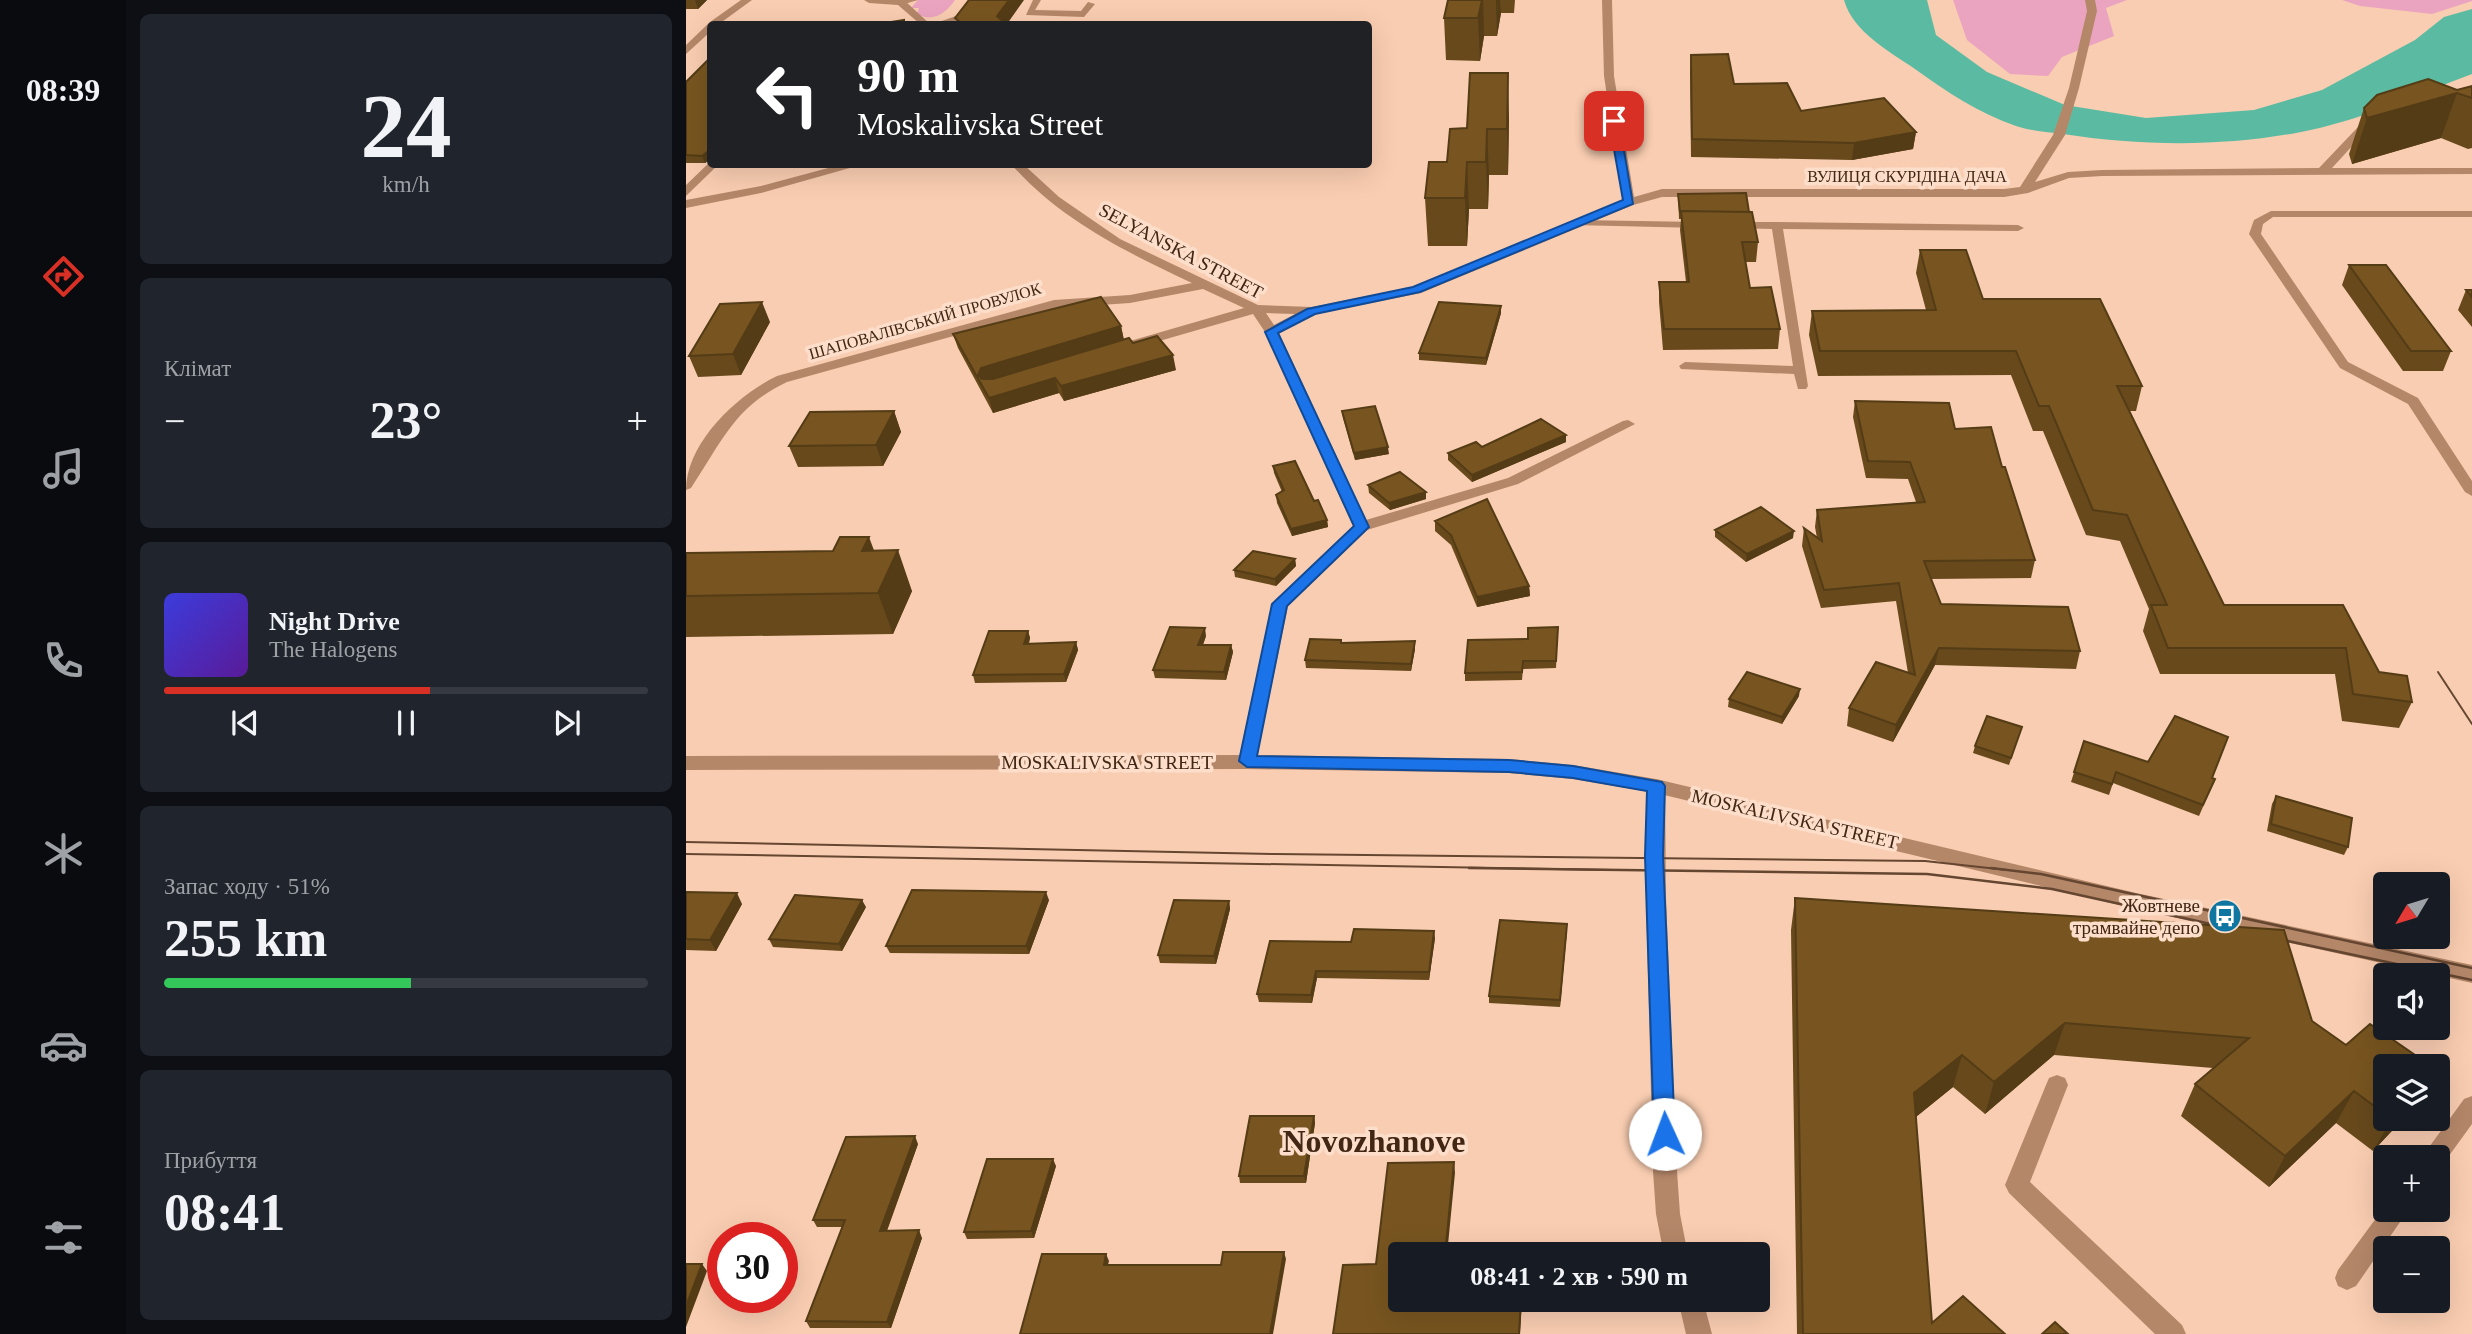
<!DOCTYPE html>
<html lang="uk">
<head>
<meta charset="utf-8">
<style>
	:root { --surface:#171b24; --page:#20242c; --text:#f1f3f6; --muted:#9ea1a6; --line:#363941; --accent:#d93025 }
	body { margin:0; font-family:"Times New Roman",serif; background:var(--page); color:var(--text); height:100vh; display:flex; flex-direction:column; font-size:26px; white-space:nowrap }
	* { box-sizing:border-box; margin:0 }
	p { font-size:23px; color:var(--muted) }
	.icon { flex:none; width:38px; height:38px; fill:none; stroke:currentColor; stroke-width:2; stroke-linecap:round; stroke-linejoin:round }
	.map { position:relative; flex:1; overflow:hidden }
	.drawer { display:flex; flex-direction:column; gap:14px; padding:14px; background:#0d0f14; width:560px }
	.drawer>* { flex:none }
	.banner { position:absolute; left:21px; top:21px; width:665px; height:147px; border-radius:7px; box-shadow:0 7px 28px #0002; background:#202124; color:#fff; overflow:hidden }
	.needle { width:46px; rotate:232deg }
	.buttons { position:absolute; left:1687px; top:872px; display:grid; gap:14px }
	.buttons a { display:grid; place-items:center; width:77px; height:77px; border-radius:7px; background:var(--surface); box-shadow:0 7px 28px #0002; font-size:35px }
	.speed { position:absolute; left:21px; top:1222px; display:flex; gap:14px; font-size:35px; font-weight:700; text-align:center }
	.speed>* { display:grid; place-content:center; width:91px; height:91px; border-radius:50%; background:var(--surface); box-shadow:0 7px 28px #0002; line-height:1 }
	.speed .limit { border:10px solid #d22; background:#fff; color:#111 }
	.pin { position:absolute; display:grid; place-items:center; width:60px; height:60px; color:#fff; margin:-30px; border-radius:14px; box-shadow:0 4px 10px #0006 }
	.me { position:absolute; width:77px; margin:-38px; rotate:358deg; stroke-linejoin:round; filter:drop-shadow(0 0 5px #0008) }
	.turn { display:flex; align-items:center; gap:24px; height:147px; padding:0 35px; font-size:32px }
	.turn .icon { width:91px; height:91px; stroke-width:2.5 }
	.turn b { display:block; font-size:49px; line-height:60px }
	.big { font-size:52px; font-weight:700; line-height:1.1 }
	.drawer .card { flex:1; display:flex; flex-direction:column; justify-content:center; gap:10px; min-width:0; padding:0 24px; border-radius:10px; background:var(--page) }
	.drawer .dial { align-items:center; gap:0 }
	.dial b { font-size:91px; line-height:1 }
	.song { display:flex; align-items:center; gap:21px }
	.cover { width:84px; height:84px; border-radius:10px; background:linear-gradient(135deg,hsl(240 70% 55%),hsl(270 70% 35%)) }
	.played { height:7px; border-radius:4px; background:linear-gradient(90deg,var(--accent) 55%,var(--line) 55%) }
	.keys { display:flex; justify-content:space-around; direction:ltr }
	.heat { display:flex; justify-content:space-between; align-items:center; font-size:38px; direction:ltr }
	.charge { height:10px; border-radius:5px; background:linear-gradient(90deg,#34c759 51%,var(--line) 0) }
	.trip { position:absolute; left:702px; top:1242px; width:382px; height:70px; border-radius:7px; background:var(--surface); box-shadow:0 7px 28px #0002; font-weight:700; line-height:70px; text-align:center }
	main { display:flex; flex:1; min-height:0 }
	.dock { display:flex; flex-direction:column; width:126px; justify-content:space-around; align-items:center; background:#090b0e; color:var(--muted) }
	.dock .icon { width:49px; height:49px }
	.dock .on { color:var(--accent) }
	.dock b { font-size:32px; color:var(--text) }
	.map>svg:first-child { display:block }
</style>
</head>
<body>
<main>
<nav class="dock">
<b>08:39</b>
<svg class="icon on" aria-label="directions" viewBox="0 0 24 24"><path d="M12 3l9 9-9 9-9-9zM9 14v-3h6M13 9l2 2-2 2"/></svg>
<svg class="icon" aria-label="music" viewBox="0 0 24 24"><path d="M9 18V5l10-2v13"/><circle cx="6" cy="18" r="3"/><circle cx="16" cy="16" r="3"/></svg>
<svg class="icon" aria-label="phone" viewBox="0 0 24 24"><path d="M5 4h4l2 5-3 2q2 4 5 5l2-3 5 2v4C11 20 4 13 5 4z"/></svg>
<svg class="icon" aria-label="climate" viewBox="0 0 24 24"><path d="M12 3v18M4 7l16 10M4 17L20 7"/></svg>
<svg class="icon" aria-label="car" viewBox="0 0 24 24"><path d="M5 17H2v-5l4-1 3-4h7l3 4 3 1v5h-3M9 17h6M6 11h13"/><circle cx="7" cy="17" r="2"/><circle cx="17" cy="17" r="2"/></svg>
<svg class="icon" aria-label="filters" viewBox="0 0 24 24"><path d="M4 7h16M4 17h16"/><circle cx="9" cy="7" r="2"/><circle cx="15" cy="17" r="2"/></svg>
</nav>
<section class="drawer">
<div class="card dial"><b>24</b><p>km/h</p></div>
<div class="card"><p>Клімат</p>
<div class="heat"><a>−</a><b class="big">23°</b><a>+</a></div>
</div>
<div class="card">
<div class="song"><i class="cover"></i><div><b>Night Drive</b><p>The Halogens</p></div></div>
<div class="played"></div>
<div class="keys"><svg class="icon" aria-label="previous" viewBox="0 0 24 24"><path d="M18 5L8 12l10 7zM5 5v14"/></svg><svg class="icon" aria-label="pause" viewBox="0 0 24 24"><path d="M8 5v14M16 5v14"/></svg><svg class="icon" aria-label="next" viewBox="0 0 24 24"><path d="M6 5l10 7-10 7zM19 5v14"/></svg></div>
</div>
<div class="card"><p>Запас ходу · 51%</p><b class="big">255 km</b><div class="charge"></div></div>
<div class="card"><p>Прибуття</p><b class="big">08:41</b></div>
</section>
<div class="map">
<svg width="1786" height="1334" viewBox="0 0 1786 1334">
	<rect width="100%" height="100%" fill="#f9cdb1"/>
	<path fill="#eba4c0" d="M232 0H269C260 13 247 23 231 14L233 8H225Z
		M1267 0H1441L1420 8 1428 36 1376 57 1362 76 1324 74 1281 40Z
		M1656 0H1786V1L1746 14 1674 6Z"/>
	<path fill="#5bbba2" d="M1158 0H1241L1250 35 1301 72 1379 105 1460 118 1568 110 1636 90 1729 40 1758 17 1786 9V74C1730 95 1673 121 1615 132 1538 147 1454 146 1377 134 1362 132 1344 131 1330 126 1292 113 1261 92 1229 69 1203 51 1167 32 1158 0Z"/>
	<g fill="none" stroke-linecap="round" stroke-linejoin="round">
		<path fill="#b58769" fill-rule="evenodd" d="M213 0H232L215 5 211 2Z
			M282 0H290L276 20 247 24 270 16Z
			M347 0H355L349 10 395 11 402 2 409 4 398 17 340 15Z
			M1585 211H1786V217H1587L1577 224 1575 234 1662 362 1732 398 1786 481V496L1779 492 1722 404 1654 368 1563 234 1568 220Z
			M891 220 1014 222 1019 225 1014 228 887 225 886 223Z
			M1091 222 1332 225 1338 228 1332 231 1097 229 1122 386 1120 389H1112L1108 374 995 369 993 366 999 362 1107 366 1086 229 1047 228 1042 225 1047 222Z"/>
		<path fill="#b58769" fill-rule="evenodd" d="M55 0H66L33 24H24V32L0 54V45L24 22Z
			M178 0H218L244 24H234L212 5 183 3Z
			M916 0H926L928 76 948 197 976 189H1318L1334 187 1367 135 1383 88 1401 11 1399 0H1409L1411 11 1393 88 1379 135 1349 182 1382 172 1416 170 1633 168 1672 127 1687 122 1693 125 1680 131 1646 168H1786V174L1416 176 1383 178 1342 193 1318 197H976L947 205 735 293 630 314 593 333 680 520 822 478 937 421 942 420 949 424 832 484 681 530 602 606 570 762 568 767H554L552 762 586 604 667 526 579 332 567 314 449 348 442 344 444 341 558 308 517 289 444 303 369 308 101 382C48 407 36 442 5 488L0 490C0 443 51 395 91 376L368 300 444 295 506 283C440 252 374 220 325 164H337L373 197 434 239 572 305 626 307 726 287 937 200 918 76ZM580 313 609 314 588 325Z
			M24 162V164H33L0 196V185Z
			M157 164H178L75 193 0 208V200L75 186Z
			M970 779 977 781 979 786 980 898 991 1171 994 1214 1002 1255H978L970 1214 967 1171 960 898 961 786 963 781Z
			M1371 1075 1379 1078 1382 1085 1344 1182 1496 1325 1500 1334H1469L1323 1193 1319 1185 1360 1085 1363 1078Z
			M1786 1096V1124L1757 1164 1752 1166V1157H1737L1741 1150 1778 1099Z
			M1699 1206V1209H1723L1670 1286 1661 1290 1652 1286 1649 1278 1652 1270Z
			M992 1300H1017L1026 1334H1000Z"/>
		<path fill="#b58769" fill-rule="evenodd" d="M561 755 823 759 887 765 970 779 1450 893 1786 965V983L1450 909 970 793 887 779 823 773 561 769 0 770V756Z"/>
		<path stroke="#644631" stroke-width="2" d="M1752 672 1786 724
			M0 842 589 854 1239 861 1321 870
			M0 854 926 870"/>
		<path stroke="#644631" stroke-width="2.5" d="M783 868 1241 874 1366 889 1552 930
			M1305 868 1355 874 1786 968
			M1583 937 1786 980"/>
	</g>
	<path fill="#67491c" d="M0 0H21L12 9H0Z
		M762 0H829L828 13H815L811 36H798L794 61 760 60 758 18Z
		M1005 55 1048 84 1115 111 1230 132 1227 149 1166 160 1005 157 1004 71Z
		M24 58V160L19 163H0V82Z
		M1786 86V148L1782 149 1755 138 1666 164 1663 154 1678 108 1771 90Z
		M823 117 822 175H803L802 209H783L781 246H742L739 198 781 128Z
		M992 194 1063 212 1072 242 1070 262H1059L1064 288 1094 329 1092 349 977 350 973 302V282H1000L994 230 995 219H993Z
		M1234 250 1297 299 1456 386 1450 411H1443L1538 605H1657L1693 672 1726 702 1713 728 1656 721 1649 674H1474L1457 631 1463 609 1434 541 1400 535 1357 431H1347L1325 375 1132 376 1123 335 1126 311 1240 310 1230 273Z
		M1663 265 1765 351 1757 371H1717L1656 285Z
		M1780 290H1786V327L1772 310Z
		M815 313 800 365 733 360V353Z
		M84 322 55 375 12 377 3 356Z
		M435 326 438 340 447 343 490 370 378 401 373 393 307 413 272 348 267 334Z
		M1169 401 1269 429 1316 467 1349 560 1345 578 1245 579 1255 604 1394 651 1390 669 1249 665 1207 742 1161 726 1163 708 1222 673 1210 601 1135 608 1116 546 1118 528 1131 538 1129 527 1131 510 1230 502 1222 479 1180 478 1167 417Z
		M208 411 215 432 197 466 112 467 103 446Z
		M656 411 703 454 669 460 657 418Z
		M880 435V442L786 482 762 460V453Z
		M587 466 628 501 641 520 642 527 606 536 591 503 590 495 596 492 588 473Z
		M682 485 740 492V499L704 510 683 493Z
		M749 521 843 586 844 596 791 607 765 545 749 531Z
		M1029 530 1107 538 1060 562 1029 537Z
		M147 551H188L226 591 207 634 0 637V553Z
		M609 559 610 566 590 586 549 577 548 570Z
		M872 627 870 668 837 669 836 680 779 681V673L842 639Z
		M342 631 344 638 343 644 390 642 392 650 380 682 289 683 287 675Z
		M520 636 517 645H545L547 652 540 680 469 678 467 670Z
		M655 643 729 649 725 671 620 668 619 660Z
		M1113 696 1096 724 1042 707 1043 699Z
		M1336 727 1323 765 1287 753 1289 746Z
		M1398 741 1462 762 1529 779 1513 816 1427 783 1423 795 1385 782Z
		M1590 796 1662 847 1658 855 1581 831 1586 804Z
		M0 892 56 904 30 951 0 950Z
		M1109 898 1626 1021 1660 1045 1699 1066V1118H1718L1687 1151 1650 1123 1583 1187 1495 1116 1509 1084 1527 1068 1368 1055 1299 1114 1267 1087 1230 1117 1246 1323 1319 1334H1111L1105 930Z
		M363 900 343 954 204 953 200 946Z
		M543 901 544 909 530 964 474 963 472 955Z
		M180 907 156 951 87 947 83 939Z
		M881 924 874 1007 803 1003V996Z
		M749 938 743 980 631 978 626 1003 573 1002 571 994 665 942Z
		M628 1116 629 1123 620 1183H554L553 1176Z
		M232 1144 201 1231 236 1238 205 1328H124L120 1321 156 1227H131L127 1220Z
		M370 1166 348 1238 281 1239 278 1232Z"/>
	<path fill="#543c16" d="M9 0H21L12 9Z
		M323 0H338L321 24H313L311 16Z
		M796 0H797L798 36 794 61 792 18Z
		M810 0H814L815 13 811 36Z
		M822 73 823 117 822 175 821 129Z
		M1771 93 1755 138 1666 164 1681 118Z
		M801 129 803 175 802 209 800 162Z
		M1230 132 1227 149 1166 160 1168 143Z
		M21 152 24 159 19 163 16 156Z
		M781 162 783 209 781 246 779 198Z
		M76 302 84 322 55 375 47 354Z
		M815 306V313L800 365V358Z
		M435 326 438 341 299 382 292 375 295 368Z
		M487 355 490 370 378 401 375 386Z
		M369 378 373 393 307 413 303 398Z
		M208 411 215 432 197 466 190 445Z
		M880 435V442L786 482V475Z
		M702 447 703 454 669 460 668 453Z
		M740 492V499L704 510 703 503Z
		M641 520 642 527 606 536 605 529Z
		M1108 531 1107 538 1060 562 1061 554Z
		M183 537 198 577 176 551Z
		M212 550 226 591 207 634 192 593Z
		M609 559 610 566 590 586 589 579Z
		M843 586 844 596 791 607V597Z
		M519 628 520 636 514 652 512 645Z
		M342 631 344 638 340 651 338 644Z
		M729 641V649L725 671V664Z
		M390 642 392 650 380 682 378 674Z
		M545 645 547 652 540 680 538 672Z
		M1253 648 1249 665 1207 742 1210 725Z
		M1114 689 1113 696 1096 724V717Z
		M360 892 363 900 343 954 340 946Z
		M51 893 56 904 30 951 24 940Z
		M176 900 180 907 156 951 153 944Z
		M543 901 544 909 530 964 528 956Z
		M881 924V931L874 1007V1000Z
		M748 931 749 938 743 980V972Z
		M630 971 631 978 626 1003 625 995Z
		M1379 1023 1368 1055 1299 1114 1308 1082Z
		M1276 1055 1267 1087 1221 1124 1228 1093Z
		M1668 1091 1650 1123 1583 1187 1599 1156Z
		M628 1116 629 1123 620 1183 618 1176Z
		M1708 1118H1718L1687 1151 1706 1119Z
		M229 1136 232 1144 198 1238 194 1231Z
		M367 1159 370 1166 348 1238 345 1231Z
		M768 1162 769 1173 761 1255H759Z
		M233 1230 236 1238 205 1328 201 1322Z
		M598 1252 600 1259 587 1334H584Z
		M420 1254 423 1261 420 1272 418 1265Z
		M16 1264 21 1271 0 1327V1306Z
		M835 1300H836L834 1334H833Z"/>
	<path fill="#785520" stroke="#543c16" stroke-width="2" d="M283 0H323L311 16 320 24H276L269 18Z
		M762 0H796L792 18H758Z
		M218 20V24H193Z
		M1042 54 1048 84 1101 83 1115 111 1198 98 1230 132 1168 143 1006 139 1005 55Z
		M24 58V153L21 152 16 156 0 155V82Z
		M784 73H822L821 129H801L800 162H781L779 198H739L743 162H761L764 129 781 128Z
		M1742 79 1771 90 1786 86V98L1771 93 1681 118 1678 108 1691 95Z
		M1060 193 1063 212 995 211V212H994L992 194Z
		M995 211 1066 212 1072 242H1056L1064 288 1085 287 1094 329H978L973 282H1003Z
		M1234 250H1280L1297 299H1414L1456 386H1431L1538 605H1657L1693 672 1721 676 1726 702 1667 694 1660 648H1482L1465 605H1481L1441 515 1407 510 1363 406H1353L1330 351H1134L1126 311 1250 310Z
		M1663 265H1700L1765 351H1725Z
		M1780 290H1786V297Z
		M415 297 435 326 295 368 292 375 296 379H307L443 338 447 343 471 336 487 355 375 386 369 378 303 398 267 334Z
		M76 302 47 354 3 356 34 304Z
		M753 302 815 306 800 358 733 353Z
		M1169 401 1263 403 1269 429 1305 427 1316 467H1319L1349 560 1238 561 1255 604 1382 607 1394 651 1253 648 1210 725 1163 708 1190 662 1229 675 1213 583 1138 590 1118 528 1136 541 1131 510 1239 502 1224 462 1182 461Z
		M689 406 702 447 668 453 656 411Z
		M208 411 190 445 103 446 124 412Z
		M855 419 880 435 786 475 762 453 790 442 796 447Z
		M609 461 628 501 632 500 641 520 605 529 590 495 598 490 587 466Z
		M714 472 740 492 703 503 682 485Z
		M801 499 843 586 791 597 765 535 749 521Z
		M1075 507 1108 531 1061 554 1029 530Z
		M154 537H183L176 551 212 550 192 593 0 596V553L147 551Z
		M567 551 609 559 589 579 548 570Z
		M484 627 519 628 512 645H545L538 672 467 670Z
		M872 627 870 661H837L836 672 779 673 782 640 842 639V628Z
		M303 631H342L338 644 390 642 378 674 287 675Z
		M624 639 655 640V643L729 641 725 664 619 660Z
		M1061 672 1114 689 1096 717 1043 699Z
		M1301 716 1336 727 1325 758 1289 746Z
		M1489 716 1542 737 1526 778 1529 779 1517 805 1430 772 1426 784 1388 772 1398 741 1462 762Z
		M1590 796 1666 818 1662 847 1585 824Z
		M226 890 360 892 340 946H200Z
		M0 892 51 893 24 940 0 939Z
		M109 895 176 900 153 944 83 939Z
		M1109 898 1598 930 1626 1021 1660 1045 1684 1024 1745 1066H1699V1114L1668 1091 1599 1156 1509 1084 1563 1038 1379 1023 1308 1082 1276 1055 1228 1093 1246 1323 1277 1296 1319 1334H1117Z
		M488 900 543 901 528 956 472 955Z
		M814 920 881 924 874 1000 803 996Z
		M668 929 748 931 743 972 630 971 625 995 571 994 584 941 665 942Z
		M564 1116H628L618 1176H553Z
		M229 1136 194 1231 233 1230 201 1322 120 1321 159 1220H127L160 1137Z
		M301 1159H367L345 1231 278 1232Z
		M768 1162 759 1255H714V1300H835L833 1334H647L657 1265 690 1264 702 1163Z
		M537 1252H598L584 1334H334L356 1254H420L418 1265H535Z
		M0 1264H16L0 1306Z
		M1369 1322 1382 1334H1356Z"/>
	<path fill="#1a73e8" stroke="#114b97" stroke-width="2" d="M928 118 933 121 947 204 734 292 629 314 592 333 683 527 601 606 571 756 823 760 887 766 976 782 979 786 977 856 989 1134 986 1141 979 1143 972 1141 968 1134 959 856 961 791 887 778 823 772 561 767 553 761 586 604 668 526 579 332 621 309 727 287 937 200 923 121Z"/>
	<defs>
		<symbol id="bus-disc" viewBox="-11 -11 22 22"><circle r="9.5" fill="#0e76a1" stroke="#fcdecb"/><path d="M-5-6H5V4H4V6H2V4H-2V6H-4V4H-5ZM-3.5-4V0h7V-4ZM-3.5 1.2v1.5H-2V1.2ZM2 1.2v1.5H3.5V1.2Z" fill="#fff"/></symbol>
	</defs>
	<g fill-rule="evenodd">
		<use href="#bus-disc" x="1520" y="897" width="38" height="38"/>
	</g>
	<g text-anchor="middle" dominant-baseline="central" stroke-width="7" stroke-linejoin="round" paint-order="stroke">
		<g font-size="16" fill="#422714" stroke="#fcdecb">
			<text x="1221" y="176">ВУЛИЦЯ СКУРІДІНА ДАЧА</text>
			<text transform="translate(239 321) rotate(-16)">ШАПОВАЛІВСЬКИЙ ПРОВУЛОК</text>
		</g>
		<g font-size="19" fill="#422714" stroke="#fcdecb">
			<text transform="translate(495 251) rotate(28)">SELYANSKA STREET</text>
			<text x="421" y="762">MOSKALIVSKA STREET</text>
			<text transform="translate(1109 819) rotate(13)">MOSKALIVSKA STREET</text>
		</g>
		<g font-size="19" fill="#422714" stroke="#fcdecb" text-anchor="end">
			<text x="1514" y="905">Жовтневе<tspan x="1514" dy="22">трамвайне депо</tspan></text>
		</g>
		<g font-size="32" font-weight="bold" fill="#422714" stroke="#fcdecb">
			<text x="688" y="1141">Novozhanove</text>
		</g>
	</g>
</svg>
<div class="buttons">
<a><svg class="needle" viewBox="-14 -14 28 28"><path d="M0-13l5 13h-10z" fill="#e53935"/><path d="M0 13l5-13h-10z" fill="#9ea1a6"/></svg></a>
<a><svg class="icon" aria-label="sound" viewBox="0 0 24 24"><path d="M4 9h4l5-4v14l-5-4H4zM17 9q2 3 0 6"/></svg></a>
<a><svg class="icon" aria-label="layers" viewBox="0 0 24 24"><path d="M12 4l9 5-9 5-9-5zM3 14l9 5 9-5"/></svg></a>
<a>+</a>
<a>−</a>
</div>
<div class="speed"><div class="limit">30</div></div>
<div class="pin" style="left:928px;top:121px;background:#d93025"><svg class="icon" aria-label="arrive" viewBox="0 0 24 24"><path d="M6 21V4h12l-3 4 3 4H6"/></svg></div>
<svg class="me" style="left:979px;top:1134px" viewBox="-20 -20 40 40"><circle r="19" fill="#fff"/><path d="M0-13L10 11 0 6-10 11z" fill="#1a73e8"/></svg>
<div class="trip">08:41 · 2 хв · 590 m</div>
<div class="banner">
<div class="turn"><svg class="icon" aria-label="left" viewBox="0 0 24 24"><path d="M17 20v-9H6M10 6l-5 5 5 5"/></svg><div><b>90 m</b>Moskalivska Street</div></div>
</div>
</div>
</main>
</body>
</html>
